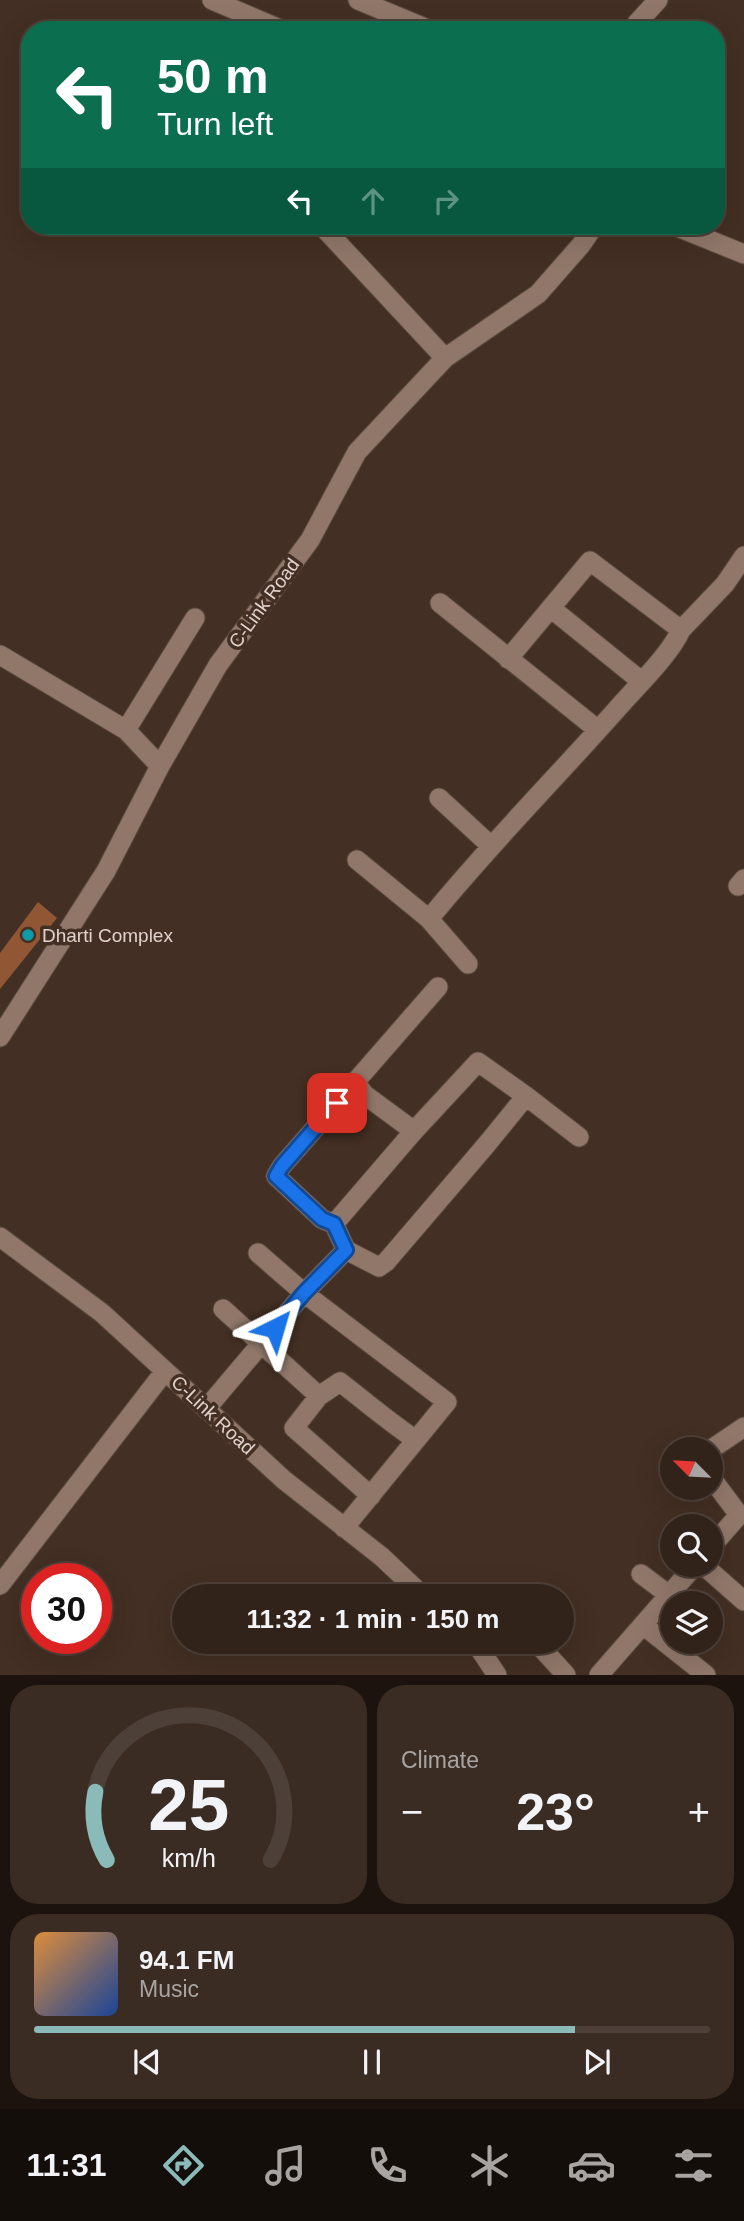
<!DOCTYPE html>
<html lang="en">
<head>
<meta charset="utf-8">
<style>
	:root { --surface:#32231a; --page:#3a2b23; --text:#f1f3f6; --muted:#a8a4a2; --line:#4d4039; --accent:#8bbbb9 }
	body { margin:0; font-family:Arial,sans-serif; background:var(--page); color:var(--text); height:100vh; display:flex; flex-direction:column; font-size:26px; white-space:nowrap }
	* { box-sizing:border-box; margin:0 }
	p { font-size:23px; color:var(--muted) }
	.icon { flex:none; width:38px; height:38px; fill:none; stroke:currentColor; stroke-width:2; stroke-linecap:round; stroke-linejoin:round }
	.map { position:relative; height:1675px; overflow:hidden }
	.side { display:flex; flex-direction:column; gap:10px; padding:10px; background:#1c130e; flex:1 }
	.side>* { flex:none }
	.guide { position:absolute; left:21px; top:21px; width:704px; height:214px; border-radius:28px; box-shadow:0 7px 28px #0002,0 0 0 2px var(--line); background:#0b6e4f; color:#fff; overflow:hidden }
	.needle { width:46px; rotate:294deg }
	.fabs { position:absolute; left:660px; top:1437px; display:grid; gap:14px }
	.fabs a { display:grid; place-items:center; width:63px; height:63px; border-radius:50%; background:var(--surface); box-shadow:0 7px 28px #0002,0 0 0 2px var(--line); font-size:35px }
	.speed { position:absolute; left:21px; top:1563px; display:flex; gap:14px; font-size:35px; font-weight:700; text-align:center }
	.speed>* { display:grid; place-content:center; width:91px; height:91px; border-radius:50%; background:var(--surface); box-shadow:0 7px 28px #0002,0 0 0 2px var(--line); line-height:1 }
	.speed .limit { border:10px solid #d22; background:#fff; color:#111 }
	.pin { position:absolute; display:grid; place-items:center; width:60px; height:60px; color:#fff; margin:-30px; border-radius:14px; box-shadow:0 4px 10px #0006 }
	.me { position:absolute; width:77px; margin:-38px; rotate:40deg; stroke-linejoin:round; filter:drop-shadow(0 0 5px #0008) }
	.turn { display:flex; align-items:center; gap:24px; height:147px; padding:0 21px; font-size:32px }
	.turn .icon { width:91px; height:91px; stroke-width:2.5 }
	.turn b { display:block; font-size:49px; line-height:60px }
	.lanes { display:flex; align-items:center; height:66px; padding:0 21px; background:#0003; justify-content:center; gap:35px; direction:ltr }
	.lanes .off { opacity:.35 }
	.big { font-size:52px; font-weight:800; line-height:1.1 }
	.side .widget { flex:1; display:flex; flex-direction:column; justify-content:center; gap:10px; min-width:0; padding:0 24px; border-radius:28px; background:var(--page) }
	.side .dial { align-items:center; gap:0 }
	.dial svg { height:182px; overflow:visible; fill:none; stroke:var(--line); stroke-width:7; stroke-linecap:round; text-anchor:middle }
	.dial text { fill:var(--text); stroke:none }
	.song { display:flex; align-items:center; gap:21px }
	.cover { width:84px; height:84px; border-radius:10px; background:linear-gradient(135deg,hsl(30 70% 55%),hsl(220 70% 35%)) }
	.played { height:7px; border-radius:4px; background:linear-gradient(90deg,var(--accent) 80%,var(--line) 80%) }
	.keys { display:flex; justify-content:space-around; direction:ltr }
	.heat { display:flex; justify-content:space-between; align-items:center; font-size:38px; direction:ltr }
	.side .tiles { flex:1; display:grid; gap:10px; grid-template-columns:1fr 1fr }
	.widget:last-child { grid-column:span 2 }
	.trip { position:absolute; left:172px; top:1584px; width:402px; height:70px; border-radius:35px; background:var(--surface); box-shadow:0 7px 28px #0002,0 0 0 2px var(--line); font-weight:800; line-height:70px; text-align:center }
	.tab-bar { display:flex; height:112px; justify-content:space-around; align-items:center; background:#140e0a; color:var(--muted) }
	.tab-bar .icon { width:49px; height:49px }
	.tab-bar .on { color:var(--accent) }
	.tab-bar b { font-size:32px; color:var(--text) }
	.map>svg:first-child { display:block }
</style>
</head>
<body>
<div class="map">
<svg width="744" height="1675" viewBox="0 0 744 1675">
	<rect width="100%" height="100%" fill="#432f23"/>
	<path fill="#915735" d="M38 902 57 918 0 989V953Z"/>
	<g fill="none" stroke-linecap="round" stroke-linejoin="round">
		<defs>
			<path id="minor" d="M212 0 282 30
				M358 0 430 30
				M634 30 637 23 658 0
				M322 226 445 358
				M675 226 744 254
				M440 603 598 730
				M552 609 641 681
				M0 655 126 730 160 766
				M508 659 590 561 681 630
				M126 730 195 618
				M439 798 491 846
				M357 860 429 919C488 846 555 779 617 709 636 687 669 656 681 630L725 584 744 556
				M738 886 744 879
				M429 919 468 964
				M438 987 282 1166 276 1176 322 1219 334 1224 346 1250 379 1267 386 1262 487 1144 526 1096
				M0 1037 106 871 160 766 218 665 310 540 357 452 445 358 538 294 581 245 594 226
				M355 1082 365 1095 414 1131
				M334 1224 414 1131 478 1062 526 1096 579 1137
				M0 1237 102 1313 284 1480 382 1557 423 1596
				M258 1253 304 1293 447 1402 344 1528
				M223 1309 319 1396
				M206 1409 304 1293 346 1250
				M710 1450 744 1427
				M710 1476 739 1515 710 1548
				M371 1496 294 1428 319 1396 340 1382C366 1402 389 1422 416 1440
				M702 1564 744 1601
				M641 1574 669 1595
				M0 1585 165 1371
				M643 1625 706 1675
				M472 1642 479 1648 497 1675
				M536 1642 566 1675
				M599 1675 696 1564"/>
		</defs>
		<use href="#minor" stroke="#5c4b41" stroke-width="21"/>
		<use href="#minor" stroke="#90776a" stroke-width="19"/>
	</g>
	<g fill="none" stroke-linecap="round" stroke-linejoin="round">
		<defs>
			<path id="route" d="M275 1328 304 1293 346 1250 334 1224 322 1219 276 1176 282 1166 337 1103"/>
		</defs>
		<use href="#route" stroke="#114b97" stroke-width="18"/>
		<use href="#route" stroke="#1a73e8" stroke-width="12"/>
	</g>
	<circle fill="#0f9aa8" stroke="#432f23" stroke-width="2.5" cx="28" cy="935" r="7"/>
	<g text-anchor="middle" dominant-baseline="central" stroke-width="7" stroke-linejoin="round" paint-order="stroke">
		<g font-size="19" fill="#e0d2cb" stroke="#432f23">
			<text transform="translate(264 603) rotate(-54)">C-Link Road</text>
			<text transform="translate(213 1415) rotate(43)">C-Link Road</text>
		</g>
		<g font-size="19" fill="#e0d2cb" stroke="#432f23" text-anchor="start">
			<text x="42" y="935">Dharti Complex</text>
		</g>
	</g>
</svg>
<div class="fabs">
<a><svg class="needle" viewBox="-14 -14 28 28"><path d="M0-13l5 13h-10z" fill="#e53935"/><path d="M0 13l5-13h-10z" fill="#a8a4a2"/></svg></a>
<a><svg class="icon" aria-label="search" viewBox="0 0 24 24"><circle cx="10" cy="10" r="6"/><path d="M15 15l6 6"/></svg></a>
<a><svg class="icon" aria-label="layers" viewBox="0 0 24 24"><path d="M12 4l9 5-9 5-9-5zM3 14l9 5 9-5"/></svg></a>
</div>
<div class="speed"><div class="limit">30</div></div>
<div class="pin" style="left:337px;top:1103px;background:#d93025"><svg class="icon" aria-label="arrive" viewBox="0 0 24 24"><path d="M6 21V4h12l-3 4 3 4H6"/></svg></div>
<svg class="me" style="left:275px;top:1328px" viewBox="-20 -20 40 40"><path d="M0-17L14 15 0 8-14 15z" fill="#1a73e8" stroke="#fff" stroke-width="4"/></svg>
<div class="trip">11:32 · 1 min · 150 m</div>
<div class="guide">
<div class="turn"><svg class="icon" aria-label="left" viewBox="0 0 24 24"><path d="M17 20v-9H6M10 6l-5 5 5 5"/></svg><div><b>50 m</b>Turn left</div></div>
<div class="lanes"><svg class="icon" aria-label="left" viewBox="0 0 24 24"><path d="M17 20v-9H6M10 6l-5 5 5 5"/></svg><svg class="icon off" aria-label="ahead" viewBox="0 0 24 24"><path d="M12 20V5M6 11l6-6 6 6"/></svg><svg class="icon off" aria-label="right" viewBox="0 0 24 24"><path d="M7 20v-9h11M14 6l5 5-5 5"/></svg></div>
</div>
</div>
<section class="side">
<div class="tiles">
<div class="widget dial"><svg viewBox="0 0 100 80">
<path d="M14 69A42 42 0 1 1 86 69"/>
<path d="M14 69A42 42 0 0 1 9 39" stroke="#8bbbb9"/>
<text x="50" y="56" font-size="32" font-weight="700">25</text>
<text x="50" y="72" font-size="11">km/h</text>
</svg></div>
<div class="widget"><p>Climate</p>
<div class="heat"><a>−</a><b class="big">23°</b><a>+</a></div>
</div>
<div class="widget">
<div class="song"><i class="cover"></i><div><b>94.1 FM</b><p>Music</p></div></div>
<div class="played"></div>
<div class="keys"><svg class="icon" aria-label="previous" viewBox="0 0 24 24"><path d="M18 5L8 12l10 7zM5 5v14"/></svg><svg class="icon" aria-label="pause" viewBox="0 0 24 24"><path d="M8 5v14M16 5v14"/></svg><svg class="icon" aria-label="next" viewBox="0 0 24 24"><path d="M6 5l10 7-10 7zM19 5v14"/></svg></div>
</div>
</div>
</section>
<nav class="tab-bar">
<b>11:31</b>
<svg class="icon on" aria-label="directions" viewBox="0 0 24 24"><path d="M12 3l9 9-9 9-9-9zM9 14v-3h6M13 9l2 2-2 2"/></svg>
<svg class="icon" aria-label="music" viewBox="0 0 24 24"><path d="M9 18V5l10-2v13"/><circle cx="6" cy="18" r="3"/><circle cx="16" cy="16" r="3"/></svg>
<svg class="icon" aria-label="phone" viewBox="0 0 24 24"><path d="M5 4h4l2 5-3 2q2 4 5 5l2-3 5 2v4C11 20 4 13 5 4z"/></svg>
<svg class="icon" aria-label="climate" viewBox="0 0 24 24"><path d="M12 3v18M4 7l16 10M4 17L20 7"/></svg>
<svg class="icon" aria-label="car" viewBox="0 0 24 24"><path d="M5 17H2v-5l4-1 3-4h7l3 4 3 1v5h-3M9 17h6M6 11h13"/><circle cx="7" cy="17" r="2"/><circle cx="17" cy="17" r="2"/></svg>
<svg class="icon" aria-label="filters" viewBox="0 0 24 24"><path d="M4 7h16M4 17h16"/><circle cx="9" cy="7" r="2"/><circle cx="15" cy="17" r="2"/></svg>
</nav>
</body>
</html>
